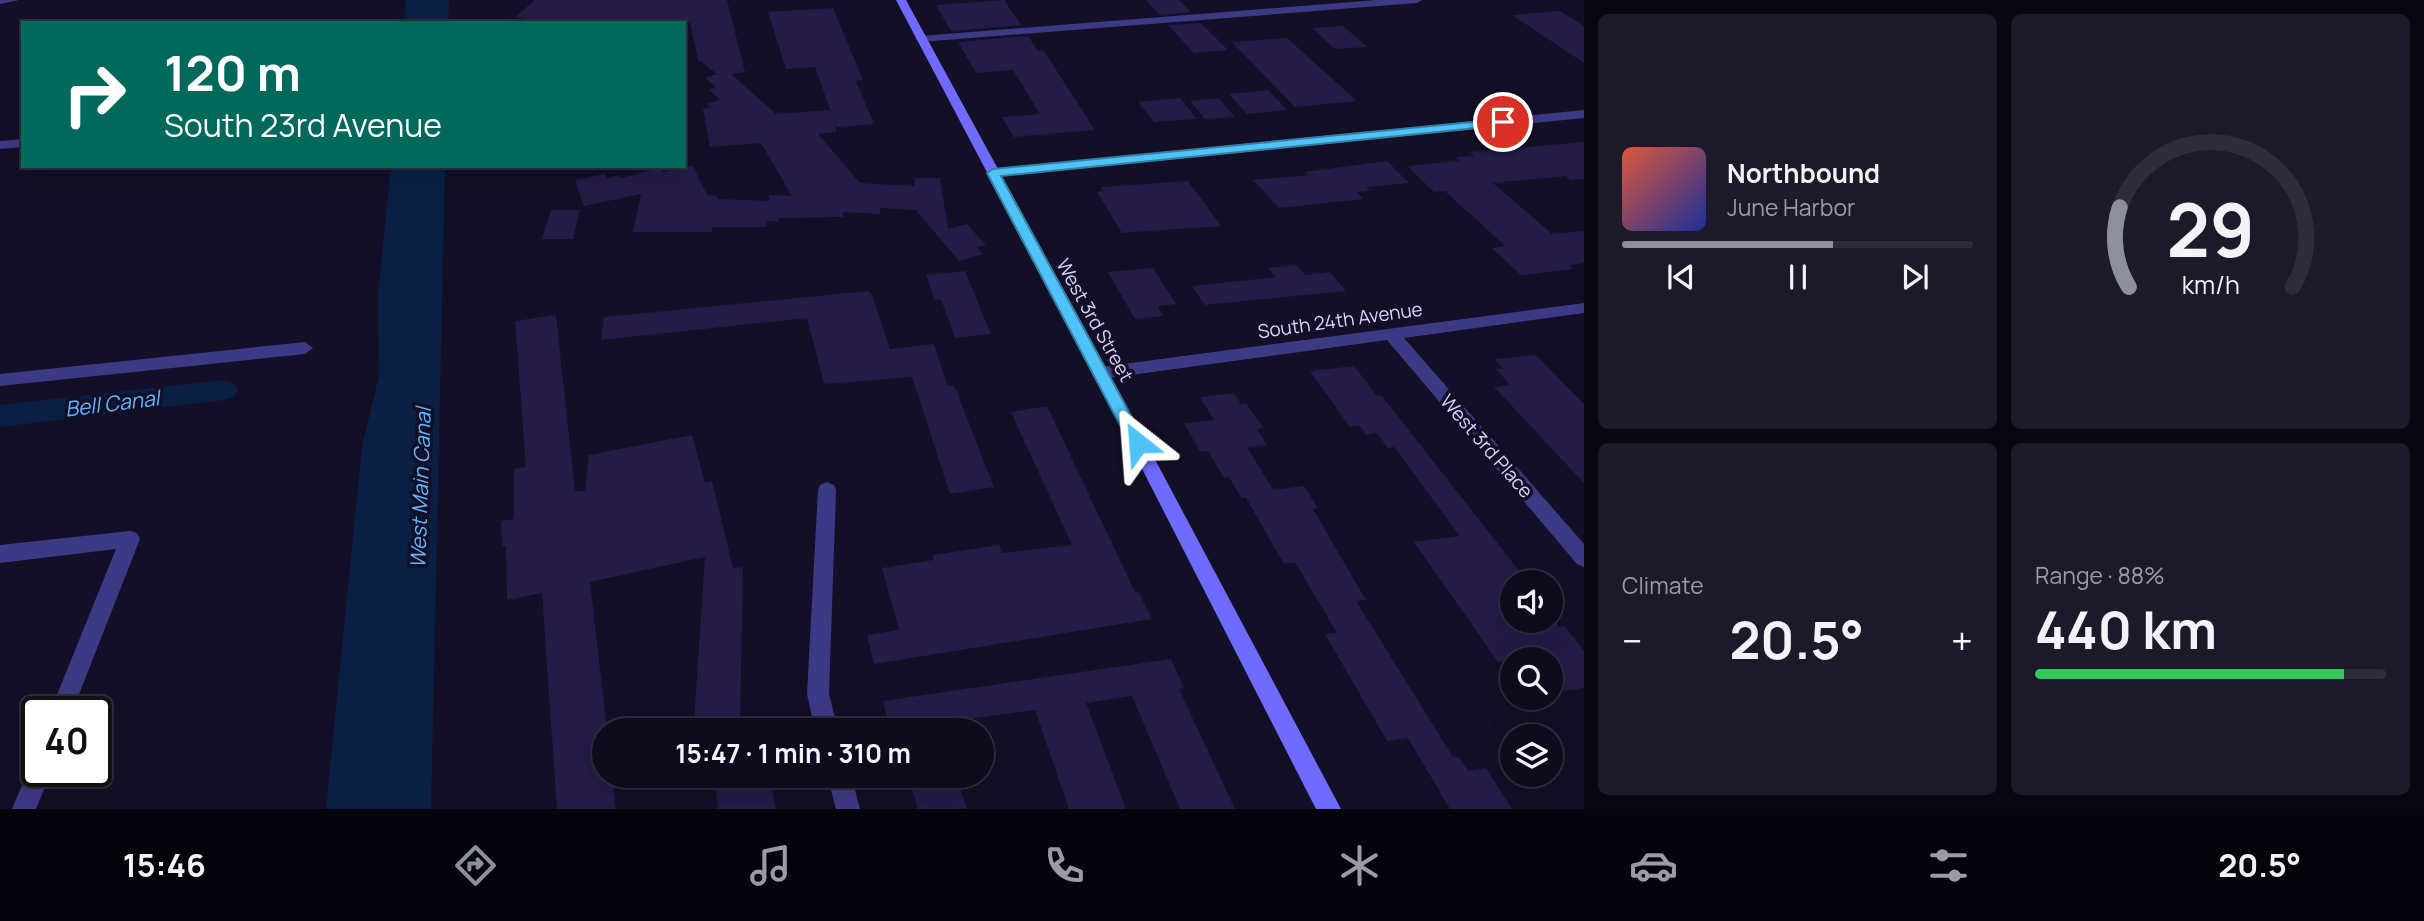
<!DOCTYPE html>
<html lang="en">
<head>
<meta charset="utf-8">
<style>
	:root { --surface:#0e0b1c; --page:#1c1929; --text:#f1f3f6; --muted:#9b9ba3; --line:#2e2b3b; --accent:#8c9099 }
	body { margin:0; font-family:Manrope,sans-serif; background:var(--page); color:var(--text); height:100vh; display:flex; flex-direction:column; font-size:26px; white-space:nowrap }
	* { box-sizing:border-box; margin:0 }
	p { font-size:23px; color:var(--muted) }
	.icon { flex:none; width:38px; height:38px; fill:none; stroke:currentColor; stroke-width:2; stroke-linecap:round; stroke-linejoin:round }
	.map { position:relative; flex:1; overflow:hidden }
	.drawer { display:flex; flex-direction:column; gap:14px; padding:14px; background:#08060f; width:840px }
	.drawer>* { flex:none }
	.guide { position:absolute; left:21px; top:21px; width:665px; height:147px; border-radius:0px; box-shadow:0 7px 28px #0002,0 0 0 2px var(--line); background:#00695c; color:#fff; overflow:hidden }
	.tools { position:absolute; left:1500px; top:570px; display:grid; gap:14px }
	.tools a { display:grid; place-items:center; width:63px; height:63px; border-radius:50%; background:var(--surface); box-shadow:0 7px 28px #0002,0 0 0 2px var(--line); font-size:35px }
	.speed { position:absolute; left:21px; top:696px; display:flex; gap:14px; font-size:35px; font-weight:700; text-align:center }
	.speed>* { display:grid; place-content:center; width:91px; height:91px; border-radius:50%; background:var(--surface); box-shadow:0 7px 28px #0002,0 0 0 2px var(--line); line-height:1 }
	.speed .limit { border:4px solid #111; border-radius:10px; background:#fff; color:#111 }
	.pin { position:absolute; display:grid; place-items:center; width:60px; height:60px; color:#fff; margin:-30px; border:4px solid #fff; border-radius:50%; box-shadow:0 2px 7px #0007 }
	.me { position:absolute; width:77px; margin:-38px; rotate:332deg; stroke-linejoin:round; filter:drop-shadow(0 0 5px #0008) }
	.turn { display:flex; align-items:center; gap:24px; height:147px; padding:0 28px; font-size:32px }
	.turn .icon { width:91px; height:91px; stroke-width:2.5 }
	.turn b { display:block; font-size:49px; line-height:60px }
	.big { font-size:52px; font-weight:700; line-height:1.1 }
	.drawer .card { flex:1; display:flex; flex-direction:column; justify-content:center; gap:10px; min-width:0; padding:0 24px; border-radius:10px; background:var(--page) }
	.drawer .dial { align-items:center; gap:0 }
	.dial svg { height:182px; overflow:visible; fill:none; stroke:var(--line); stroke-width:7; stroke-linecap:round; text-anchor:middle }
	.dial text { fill:var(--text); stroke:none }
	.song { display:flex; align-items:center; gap:21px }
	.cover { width:84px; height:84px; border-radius:10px; background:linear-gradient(135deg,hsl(10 70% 55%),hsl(230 70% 35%)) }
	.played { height:7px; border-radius:4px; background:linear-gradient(90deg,var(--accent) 60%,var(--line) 60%) }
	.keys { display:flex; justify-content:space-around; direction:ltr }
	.heat { display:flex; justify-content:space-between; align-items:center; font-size:38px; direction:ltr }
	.charge { height:10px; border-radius:5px; background:linear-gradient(90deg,#34c759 88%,var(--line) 0) }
	.drawer .tiles { flex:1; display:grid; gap:14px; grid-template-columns:repeat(2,1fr) }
	.trip { position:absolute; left:592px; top:718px; width:402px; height:70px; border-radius:35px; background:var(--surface); box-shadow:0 7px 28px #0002,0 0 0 2px var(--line); font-weight:700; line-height:70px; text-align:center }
	.menu { display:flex; height:112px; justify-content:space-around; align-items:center; background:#06040b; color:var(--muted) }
	.menu .icon { width:49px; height:49px }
	.menu .active { color:var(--accent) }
	.menu b { font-size:32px; color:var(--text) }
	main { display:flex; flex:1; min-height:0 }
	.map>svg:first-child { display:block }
</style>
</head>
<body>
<main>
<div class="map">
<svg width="1584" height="809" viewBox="0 0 1584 809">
	<rect width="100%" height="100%" fill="#130f26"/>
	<path fill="#0a1f44" d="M406 0H449L448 23H404Z
		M391 166H445L431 809H326L362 446 379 376 378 296Z"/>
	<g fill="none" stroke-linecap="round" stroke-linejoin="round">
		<path fill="#0a1f44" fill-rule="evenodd" d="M224 380 234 383 238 390 234 397 224 400 0 427V405Z"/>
	</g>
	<path fill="#241b47" d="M535 0H727L745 72 731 74 776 114 830 110 837 132 818 134 860 183 915 186 914 178H940L948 229 967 224 986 245 977 247 983 254 959 261 916 210 880 208V214L843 212V217L779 218V222L767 221 766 227H712V232H633L641 194 584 206 575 180 605 174 606 178 620 175 621 178 661 168 663 172 693 166 707 195 717 196V199L769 201V195L792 196 761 143 710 147 703 109 710 107 707 104 720 100 709 90 716 87 705 78 717 74 698 60 690 23H547L515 17Z
		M1004 0 1021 25 951 31 936 5Z
		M1146 0H1179L1191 12 1159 15Z
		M833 8 863 80 856 81 874 124 836 127 815 67 786 69 768 12Z
		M1560 11 1584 26V63L1512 15Z
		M1201 23 1228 50 1194 53 1168 25Z
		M1343 26 1368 47 1335 49 1312 28Z
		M1028 36 1038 51H1044L1095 130 1014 137 1002 117 1040 114 1013 70 976 73 958 42Z
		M1287 38 1357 101 1295 107 1232 42Z
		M1268 90 1287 110 1247 114 1229 94Z
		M1180 98 1197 119 1154 122 1138 102Z
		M1219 98 1235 117 1205 119 1190 101Z
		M1584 142V179L1570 180 1566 176 1493 183 1552 234 1584 231V263L1569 265 1573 269 1521 275 1492 248 1505 246 1445 191 1434 192 1407 166 1459 161 1455 157 1474 156 1470 152Z
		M1387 161 1409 183 1366 187 1370 191 1357 192 1363 199 1279 208 1253 180 1308 175 1305 172Z
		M1188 181 1221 226 1122 233 1097 192 1103 191 1101 187Z
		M551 210H580L573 239H542Z
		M1297 265 1305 275 1330 272 1346 291 1205 305 1192 286 1276 277 1268 268Z
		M1153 268 1176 304 1158 306 1163 316 1135 319 1108 272Z
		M965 271 991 334 955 338 941 299 935 300 926 275Z
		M868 291 872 295 890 349 934 344 948 386 954 385 994 487 950 494 912 377 824 384 807 318 601 340 604 317Z
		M556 315 575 491H585L589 455 692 435 705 483 712 481 733 568 743 567 740 724 694 722 705 557 590 582 607 730H604V775H612L616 809H557L542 593 507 600 506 546 502 547 501 521 514 519V469L526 467 515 321Z
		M1536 355 1584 404V483L1494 387 1510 385 1496 369H1503L1495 359Z
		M1354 366 1377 396H1382L1524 577H1520L1524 583H1512V621H1550V616L1559 627 1565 626 1584 651V688L1563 691 1550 674V660H1540L1537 656 1498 662 1414 542 1460 536 1394 447 1388 448 1377 433 1366 435 1360 426 1350 427 1310 371Z
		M1234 393 1241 404 1246 403 1263 428 1257 429 1267 445 1247 447 1273 490 1304 486 1318 508 1313 509 1366 600 1356 601 1453 757H1459L1468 771 1486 768 1512 809H1450L1408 738 1387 741 1325 634 1337 633 1295 562 1284 564 1246 498H1241L1229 477 1224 478 1208 451 1200 452 1184 423 1214 420 1200 397Z
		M1047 406 1135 592 1138 591 1152 619 874 664 867 635 899 630 882 568 933 560V555L999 545 1002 553 1072 545 1011 412Z
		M1171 659 1184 688 1179 689 1235 809H1180L1132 696 1086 703 1126 809H1069L1035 710 890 730 883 701Z
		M714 775H769L776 809H718Z
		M908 775H956L967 809H918Z"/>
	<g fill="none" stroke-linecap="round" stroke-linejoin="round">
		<path fill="#3d3a85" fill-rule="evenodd" d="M0 0H19L0 4Z
			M1377 0H1422L1417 3 921 42 915 39 921 36Z
			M1584 110V118L993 177 986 173 993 169Z
			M23 139V147L0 149V141Z
			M1584 303V313L1404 338 1584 544V567L1577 564 1387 340 1101 379 1093 373 1101 367Z
			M305 342 313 348 305 354 0 386V374Z
			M827 482 834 485 836 490 829 694 838 730H815L807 694 818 490 820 485Z
			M130 531 137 533 140 539 72 712H50L116 549 0 563V545Z
			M37 761V772H51L36 809H12L31 764Z
			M827 775H851L860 809H836Z"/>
		<path fill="#6f6bff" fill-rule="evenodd" d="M896 0H906L1109 373 1341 809H1316L1093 373Z"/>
	</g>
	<path fill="#4fc3f7" stroke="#337fa1" stroke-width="2" d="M1503 119 1509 122 1507 125 1001 176 1146 443 1138 450 1132 448 987 173 993 169Z"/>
	<g text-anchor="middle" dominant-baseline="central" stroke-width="7" stroke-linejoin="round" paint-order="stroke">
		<g font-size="19" fill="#d9d4ff" stroke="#130f26">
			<text transform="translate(1095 320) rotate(61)">West 3rd Street</text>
			<text transform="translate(1340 320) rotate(-8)">South 24th Avenue</text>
			<text transform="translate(1487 446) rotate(49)">West 3rd Place</text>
		</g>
		<g font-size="21" font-style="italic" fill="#62b6ff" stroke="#130f26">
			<text transform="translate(112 403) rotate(-7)">Bell Canal</text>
			<text transform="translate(420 488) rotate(-88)">West Main Canal</text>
		</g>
	</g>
</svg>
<div class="tools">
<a><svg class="icon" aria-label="sound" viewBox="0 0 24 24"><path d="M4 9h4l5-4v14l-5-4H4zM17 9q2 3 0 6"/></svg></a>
<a><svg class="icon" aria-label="search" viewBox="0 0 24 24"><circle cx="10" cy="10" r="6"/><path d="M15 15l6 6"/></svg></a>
<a><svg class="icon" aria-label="layers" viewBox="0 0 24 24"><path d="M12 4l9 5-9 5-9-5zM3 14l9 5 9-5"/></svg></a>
</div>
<div class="speed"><div class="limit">40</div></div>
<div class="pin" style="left:1503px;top:122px;background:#d93025"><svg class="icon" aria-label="arrive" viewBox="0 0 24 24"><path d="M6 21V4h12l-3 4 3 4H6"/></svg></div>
<svg class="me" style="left:1138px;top:443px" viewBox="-20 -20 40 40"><path d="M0-17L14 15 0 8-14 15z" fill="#4fc3f7" stroke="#fff" stroke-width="4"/></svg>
<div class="trip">15:47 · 1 min · 310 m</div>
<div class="guide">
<div class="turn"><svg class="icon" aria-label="right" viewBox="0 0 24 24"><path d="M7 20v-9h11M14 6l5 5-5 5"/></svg><div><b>120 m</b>South 23rd Avenue</div></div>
</div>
</div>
<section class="drawer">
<div class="tiles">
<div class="card">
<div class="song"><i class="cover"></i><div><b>Northbound</b><p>June Harbor</p></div></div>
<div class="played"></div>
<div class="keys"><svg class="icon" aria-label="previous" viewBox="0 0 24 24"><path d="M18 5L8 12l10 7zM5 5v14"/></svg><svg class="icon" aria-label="pause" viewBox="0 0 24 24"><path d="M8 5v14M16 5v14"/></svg><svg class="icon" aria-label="next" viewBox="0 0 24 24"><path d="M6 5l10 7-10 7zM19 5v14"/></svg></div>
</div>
<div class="card dial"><svg viewBox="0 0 100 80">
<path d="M14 69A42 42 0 1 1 86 69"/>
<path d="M14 69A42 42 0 0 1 10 34" stroke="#8c9099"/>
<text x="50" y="56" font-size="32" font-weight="700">29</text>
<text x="50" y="72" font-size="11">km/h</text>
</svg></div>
<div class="card"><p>Climate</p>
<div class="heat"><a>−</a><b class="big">20.5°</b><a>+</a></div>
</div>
<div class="card"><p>Range · 88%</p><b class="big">440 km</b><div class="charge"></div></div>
</div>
</section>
</main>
<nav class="menu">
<b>15:46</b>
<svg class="icon active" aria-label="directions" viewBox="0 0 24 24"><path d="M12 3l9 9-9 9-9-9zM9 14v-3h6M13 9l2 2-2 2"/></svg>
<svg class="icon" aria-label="music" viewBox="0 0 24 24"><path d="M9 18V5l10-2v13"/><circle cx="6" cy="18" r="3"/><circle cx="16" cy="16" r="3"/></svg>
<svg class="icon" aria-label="phone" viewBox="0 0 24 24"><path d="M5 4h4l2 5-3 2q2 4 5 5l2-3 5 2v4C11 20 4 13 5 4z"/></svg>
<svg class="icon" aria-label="climate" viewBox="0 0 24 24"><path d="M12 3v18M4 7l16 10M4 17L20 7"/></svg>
<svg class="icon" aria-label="car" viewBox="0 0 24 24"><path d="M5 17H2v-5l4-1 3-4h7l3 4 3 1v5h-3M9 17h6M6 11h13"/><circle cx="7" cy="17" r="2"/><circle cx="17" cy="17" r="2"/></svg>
<svg class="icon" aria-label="filters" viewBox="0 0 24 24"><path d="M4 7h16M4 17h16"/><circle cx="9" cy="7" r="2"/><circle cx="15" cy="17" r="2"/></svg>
<b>20.5°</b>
</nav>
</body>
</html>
